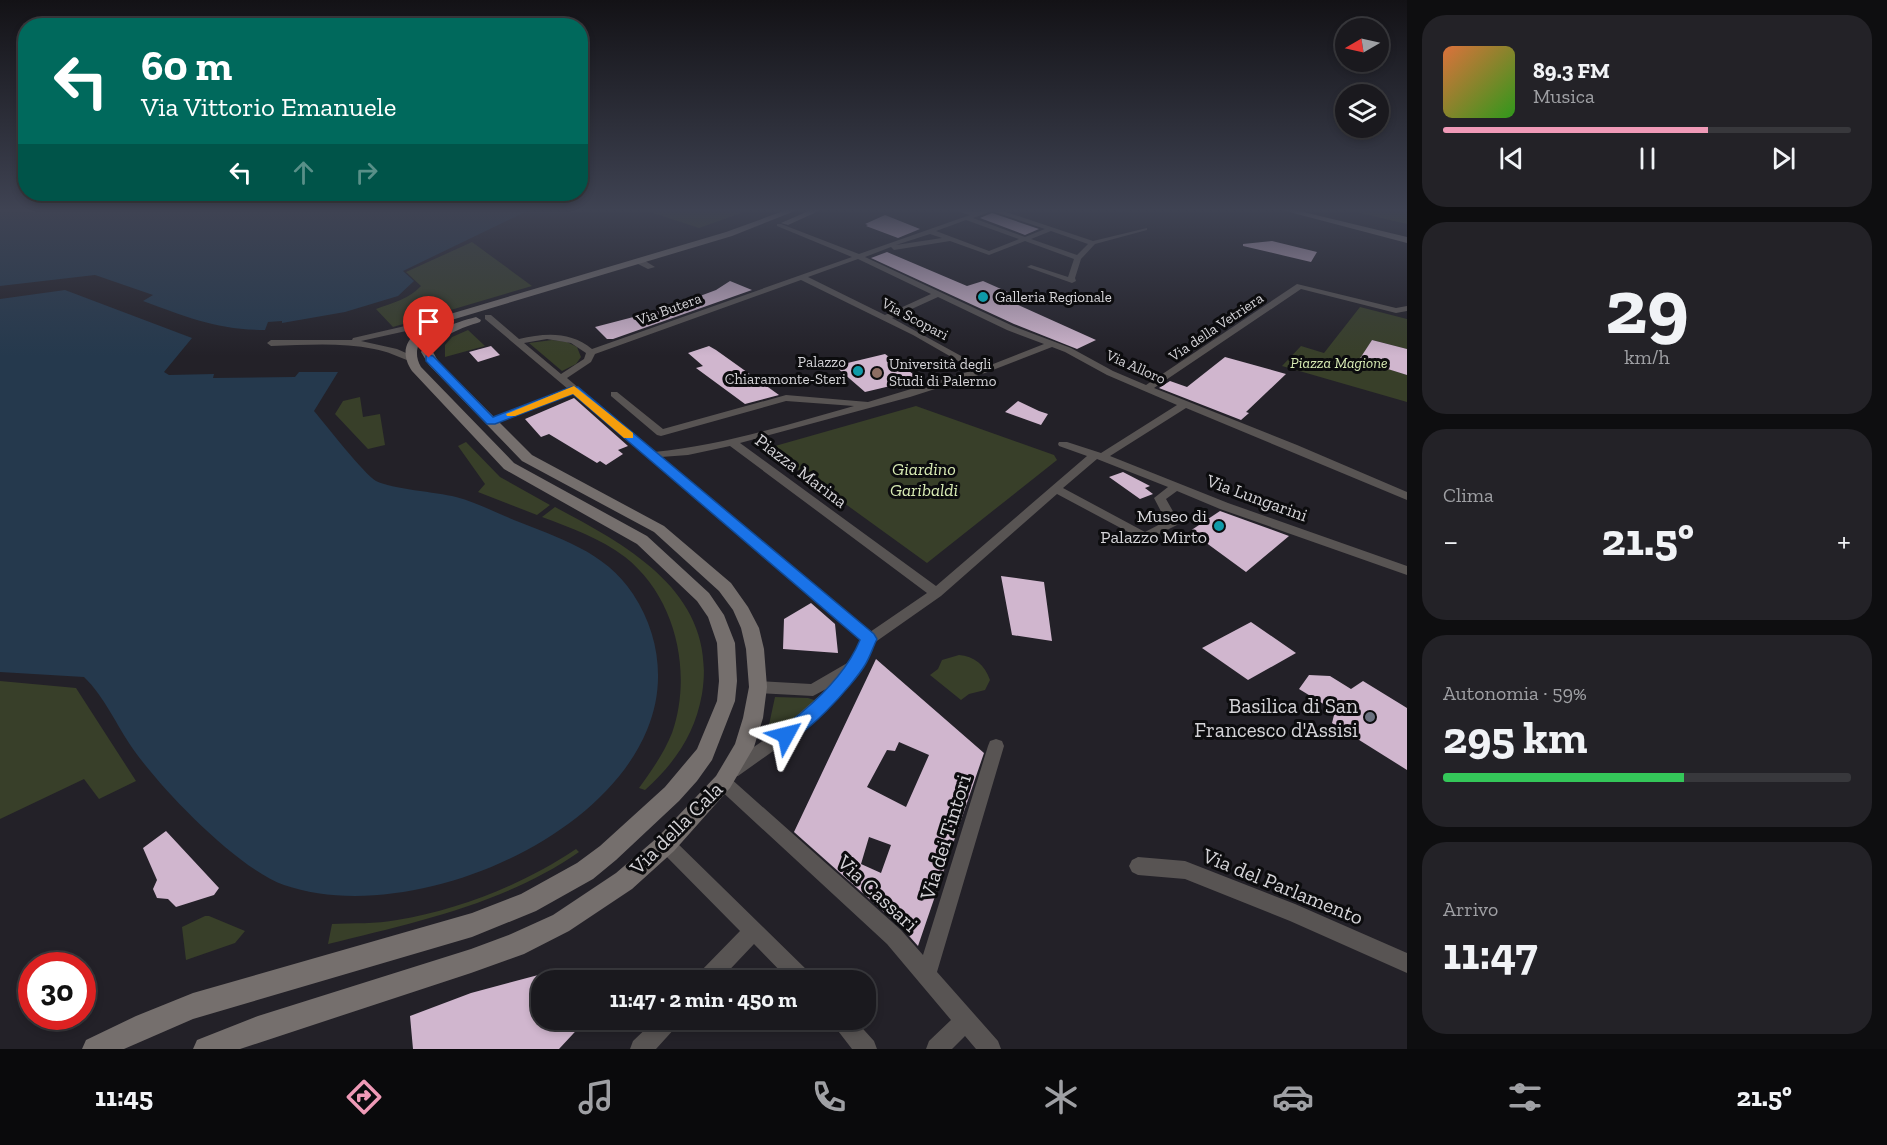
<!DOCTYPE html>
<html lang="it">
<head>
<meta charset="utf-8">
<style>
	:root { --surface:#1a191e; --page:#232227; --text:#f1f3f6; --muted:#9fa0a4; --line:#38383c; --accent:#ef9ab7 }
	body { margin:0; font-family:"Zilla Slab",serif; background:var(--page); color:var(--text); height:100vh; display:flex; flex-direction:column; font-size:22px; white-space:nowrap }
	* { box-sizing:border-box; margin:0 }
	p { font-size:20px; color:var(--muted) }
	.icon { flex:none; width:33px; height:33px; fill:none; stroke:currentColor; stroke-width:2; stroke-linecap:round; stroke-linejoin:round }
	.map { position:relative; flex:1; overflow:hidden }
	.details { display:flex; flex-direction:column; gap:15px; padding:15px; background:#0e0e10; width:480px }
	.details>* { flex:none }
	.top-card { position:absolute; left:18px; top:18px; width:570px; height:183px; border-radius:24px; box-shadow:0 3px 9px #0003,0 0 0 2px var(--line); background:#00695c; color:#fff; overflow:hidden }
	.needle { width:39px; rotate:261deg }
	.controls { position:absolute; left:1335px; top:18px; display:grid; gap:12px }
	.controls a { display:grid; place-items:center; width:54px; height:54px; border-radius:50%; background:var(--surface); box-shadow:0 3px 9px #0003,0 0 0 2px var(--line); font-size:30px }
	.speed { position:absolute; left:18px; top:952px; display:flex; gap:12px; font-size:30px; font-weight:700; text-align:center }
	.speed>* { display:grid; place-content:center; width:78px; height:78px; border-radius:50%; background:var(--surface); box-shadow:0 3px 9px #0003,0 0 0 2px var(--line); line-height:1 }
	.speed .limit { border:9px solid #d22; background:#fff; color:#111 }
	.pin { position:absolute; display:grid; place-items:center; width:51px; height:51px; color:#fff; margin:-62px -26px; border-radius:50% 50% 50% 0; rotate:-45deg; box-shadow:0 0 6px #0007 }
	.pin .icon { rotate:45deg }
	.me { position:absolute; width:66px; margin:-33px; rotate:52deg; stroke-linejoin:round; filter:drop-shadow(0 0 4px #0008) }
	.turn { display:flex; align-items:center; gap:21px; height:126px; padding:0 24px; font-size:27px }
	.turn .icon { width:78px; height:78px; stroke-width:2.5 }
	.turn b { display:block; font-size:42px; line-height:51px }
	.lanes { display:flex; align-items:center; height:57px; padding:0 24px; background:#0003; justify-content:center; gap:30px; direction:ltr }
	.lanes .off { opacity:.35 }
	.big { font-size:45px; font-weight:700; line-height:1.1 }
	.details .widget { flex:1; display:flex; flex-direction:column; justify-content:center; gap:9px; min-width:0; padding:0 21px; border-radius:24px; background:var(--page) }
	.details .dial { align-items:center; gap:0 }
	.dial b { font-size:78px; line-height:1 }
	.song { display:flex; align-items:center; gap:18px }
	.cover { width:72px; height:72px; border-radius:9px; background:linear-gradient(135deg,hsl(20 70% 55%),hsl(110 70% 35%)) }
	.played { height:6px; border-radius:3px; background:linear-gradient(90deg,var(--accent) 65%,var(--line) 65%) }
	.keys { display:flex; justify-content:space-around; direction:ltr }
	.heat { display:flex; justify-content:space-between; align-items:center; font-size:33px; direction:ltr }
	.charge { height:9px; border-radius:4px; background:linear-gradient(90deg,#34c759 59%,var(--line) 0) }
	.trip { position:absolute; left:531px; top:970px; width:345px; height:60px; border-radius:24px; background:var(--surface); box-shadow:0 3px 9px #0003,0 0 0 2px var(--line); font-weight:700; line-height:60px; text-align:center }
	.dock { display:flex; height:96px; justify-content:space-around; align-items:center; background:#0a0a0c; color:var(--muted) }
	.dock .icon { width:42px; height:42px }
	.dock .on { color:var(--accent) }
	.dock b { font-size:27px; color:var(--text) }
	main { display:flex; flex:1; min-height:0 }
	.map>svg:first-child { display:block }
</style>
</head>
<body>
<main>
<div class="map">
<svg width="1407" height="1049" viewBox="0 0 1407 1049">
	<rect width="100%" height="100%" fill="#232128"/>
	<path fill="#383f29" d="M641 209H753L699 228Z
		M1343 209H1407V224Z
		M472 242 532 286 393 327 376 309C392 303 409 299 421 286L406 272Z
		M1360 307 1407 319V349L1372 340 1360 360 1407 375V402L1282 366 1301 346 1324 353Z
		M468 330 485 346 445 357V345L452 337Z
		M552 340 567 342 577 347 581 357 576 364 562 371 529 343Z
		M360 397 363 417 380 414 385 445 368 449 335 414 343 401Z
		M916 406 1054 455 1057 460 927 563 768 448Z
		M466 442 500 477 550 505 537 515 478 492 485 484 458 446Z
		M555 507C630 547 718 594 702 694 695 734 675 763 645 790L639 788C652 770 664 753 672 733 693 673 676 597 625 557 600 538 571 528 542 517Z
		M959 655C974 656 985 665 990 680L985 690 969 694 961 700 930 675 938 669 942 660Z
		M0 681 76 688 136 781 99 799 84 779 0 819Z
		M775 697 808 698 817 701 773 735 767 734Z
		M576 849 579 852C504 904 416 922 328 944L332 924C353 923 376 924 397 920 459 910 524 884 576 849Z
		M205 916H209L245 931 235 943 186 960 182 927Z"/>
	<path fill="#25394d" d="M0 209H531L403 271 414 281 398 296 345 312 282 323V321L268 322 265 330C218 330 186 317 143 301L153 295 95 275 0 286Z
		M65 290 192 338 164 372 169 375 214 374 213 378 295 377 299 372H338L314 411C325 424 365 475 376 481 392 489 436 492 456 497 475 502 495 512 514 520 558 538 605 551 633 594 660 635 666 685 647 730 599 847 402 926 284 885 237 868 162 790 133 749 117 726 104 696 84 677L0 672V299Z"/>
	<path fill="#d0b6ce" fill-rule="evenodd" d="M992 213 1039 229 1025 235 980 218Z
		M885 215 920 229 898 238 866 226 868 225 865 224Z
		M1272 241 1317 252 1311 262 1243 246V244Z
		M887 252 967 286 983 281 1026 300 1016 304 1096 340 1077 349 1014 324 871 258Z
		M730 281 752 290 613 339H607L595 327 668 308 716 290Z
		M1372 340 1407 349V375L1359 360Z
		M491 346 500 355 478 362 469 352Z
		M709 346 716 350 779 395 745 404 696 368 703 366 688 353Z
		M885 354 920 379 865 392 835 366Z
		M1225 357 1286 374 1246 412 1249 413 1241 420 1159 388 1170 381 1187 387Z
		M574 398 628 446 618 450 623 454 606 465 600 461 597 463 549 434 541 437 525 419Z
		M1018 401 1039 411 1048 414 1041 425 1005 412Z
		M1123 472 1150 486 1145 488 1153 494 1140 499 1109 477Z
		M1220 511 1289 536 1246 572 1190 531Z
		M1001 576 1044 582 1052 641 1012 635Z
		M811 603 835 624 838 653 783 649 784 619Z
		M1251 622 1296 653 1248 680 1202 648Z
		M876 659 984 753 918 946 902 928 794 832ZM899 742 929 755 906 807 867 787 887 750 895 751ZM869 837 891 845 881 873 861 864Z
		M1309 675 1330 676 1351 689 1363 681 1407 708V770L1332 723 1335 711 1299 689Z
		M166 831 219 888 214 895 176 907 168 899 157 898 153 889 157 880 143 848Z
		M542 974V1020H586L559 1049H413L410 1016 471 993Z"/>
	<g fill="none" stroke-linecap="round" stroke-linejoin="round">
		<path fill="#585453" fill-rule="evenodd" d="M950 209C959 209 967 212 976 212 983 212 989 209 997 209L1093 241 1147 228V230L1095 244 1081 259 1075 278 1076 281 1072 283 1027 267 1031 265 1068 277 1074 259 1025 241 989 255 950 241 894 250 891 247 865 257 1013 326 1071 348 1113 371 1146 385 1297 284 1396 308 1407 306V311L1396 313 1301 289 1154 388 1297 445 1407 492V500L1186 408 1110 456 1228 503 1407 566V575L1220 509 1177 491 1166 499 1179 522 1177 525 1145 541 1057 494 941 596 874 643 863 665 833 703 797 734 738 776 729 777 901 930 923 955 988 746 990 741 996 739 1002 741 1004 746 937 972 998 1041 1001 1049H976L965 1036 952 1049H926L929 1041 951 1020 887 944 717 787 715 782 717 777 726 776 724 771 726 766 786 725 828 688 813 696 758 693 753 691 751 687 753 683 758 681 811 684 849 662 861 640 573 394 495 424 491 425 486 422 568 389 485 319V315H491L519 339C545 333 570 331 592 349L852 257 777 226V224H781L859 254 970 215ZM992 211 1045 229 1025 237 973 218ZM966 220 1019 239 989 251 936 231ZM1051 231 1088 244 1077 255 1031 239ZM930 234 942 238 896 245ZM858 259 931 294 885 315 808 277ZM801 280 913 335 974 370 868 402 786 395 663 429 617 392H611V396L657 435 661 436 786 401 854 406C788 424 722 446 654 452L567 378 591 362 595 354ZM938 297 1007 330 1044 344 983 368 892 318ZM547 339 571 343 586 353 584 359 561 374 524 343ZM1052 347 1065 352 1107 375 1177 405 1101 453 1067 442H1059L1058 444 1059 446 1087 456 936 586 740 443 910 397 985 373ZM730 446 927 593 870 632 661 457 688 455ZM1097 459 1168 487 1154 498 1166 521 1145 532 1063 488Z
			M1113 209H1123L1124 210 1121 212Z
			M636 259H642L655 267 648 269 636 263Z
			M444 317 447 318V322L361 341 397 349 413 356 415 358 410 361C398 357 387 351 374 349 340 342 305 345 271 346L267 343 271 340H352L353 338Z
			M666 836 672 838 811 974 814 981H790L754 944 719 981H695L698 974 740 931 660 850 657 844 660 838Z
			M1138 857 1185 861 1295 904 1407 953V973L1290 921 1185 879 1138 875 1132 872 1129 866 1132 860Z
			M655 1020H679L676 1027 656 1049H630L633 1041Z
			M832 1020H855L874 1041 877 1049H852L835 1027Z"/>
		<path fill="#756f6d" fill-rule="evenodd" d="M789 209H800L732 236 448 321C429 331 408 344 421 367L514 463 647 536 709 593 724 615 735 643 737 681 735 701 712 760 697 781 679 801 616 860 593 879 536 911 472 937 193 1019 124 1049H82L86 1040 136 1016 193 993 472 913 521 894 577 863 600 846 665 787 697 749 717 701 719 681 717 643 708 617 697 601 637 544 504 469 412 371C394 344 417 329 440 317L726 232Z
			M813 209H823L788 225 781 223Z
			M1278 209H1291L1407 237V243Z
			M476 317 481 320 480 322C461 328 442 334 433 352L438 361 532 455 664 526 731 583 748 607 759 628 764 649 767 687 763 718 754 747 730 788 674 851 632 889 569 931 524 954 471 973 240 1049H193L197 1040 258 1016 471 949 511 934 553 915 616 873 658 837 716 776 735 744 743 718 749 687 746 649 741 628 733 610 719 591 654 532 522 461 429 365 421 352C433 330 453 323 476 317Z"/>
	</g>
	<linearGradient id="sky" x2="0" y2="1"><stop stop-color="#131216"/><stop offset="0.59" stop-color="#3f4353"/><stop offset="1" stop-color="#3f4353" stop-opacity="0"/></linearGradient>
	<rect width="1407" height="356" fill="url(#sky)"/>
	<path fill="#1a73e8" stroke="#114b97" stroke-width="1.5" d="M429 355 433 356 493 417 571 387H578L874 634 877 639C873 647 870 657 865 665 855 682 799 747 780 740L777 735C782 725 793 720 801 713 825 693 848 669 860 640L573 394 495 424H487L426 361V356Z"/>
	<path fill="#f59e0b" d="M574 386 633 433V438H624L573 394 515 416H507L506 414Z"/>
	<g fill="#0f9aa8" stroke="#0c0c0e" stroke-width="2">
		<circle cx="983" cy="297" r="6"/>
		<circle cx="858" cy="371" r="6"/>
		<circle cx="1219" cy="526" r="6"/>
	</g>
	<circle fill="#8d6e63" stroke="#0c0c0e" stroke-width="2" cx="877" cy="373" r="6"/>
	<circle fill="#6b7280" stroke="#0c0c0e" stroke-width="2" cx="1370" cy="717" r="6"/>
	<g text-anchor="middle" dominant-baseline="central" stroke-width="6" stroke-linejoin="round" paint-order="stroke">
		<g font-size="15" fill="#d5d4d8" stroke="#0c0c0e" text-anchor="start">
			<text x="995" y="297">Galleria Regionale</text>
			<text x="846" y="362" text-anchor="end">Palazzo<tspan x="846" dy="17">Chiaramonte-Steri</tspan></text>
			<text x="889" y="364">Università degli<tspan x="889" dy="17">Studi di Palermo</tspan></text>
		</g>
		<g font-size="15" fill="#d5d4d8" stroke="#0c0c0e">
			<text transform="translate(669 309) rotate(-20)">Via Butera</text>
			<text transform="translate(915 319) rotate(28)">Via Scopari</text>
			<text transform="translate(1216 327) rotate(-34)">Via della Vetriera</text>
			<text transform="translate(1136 367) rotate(24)">Via Alloro</text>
		</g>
		<g font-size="15" font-style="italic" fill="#d8ebb4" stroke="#0c0c0e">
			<text x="1339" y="363">Piazza Magione</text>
		</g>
		<g font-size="18" font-style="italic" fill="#d8ebb4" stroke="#0c0c0e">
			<text x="924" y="469">Giardino<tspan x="924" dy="21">Garibaldi</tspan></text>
		</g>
		<g font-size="18" fill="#d5d4d8" stroke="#0c0c0e">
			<text transform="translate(801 471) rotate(37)">Piazza Marina</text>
			<text transform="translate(1257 498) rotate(20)">Via Lungarini</text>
		</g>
		<g font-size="18" fill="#d5d4d8" stroke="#0c0c0e" text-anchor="end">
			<text x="1207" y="516">Museo di<tspan x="1207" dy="21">Palazzo Mirto</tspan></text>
		</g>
		<g font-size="21" fill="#d5d4d8" stroke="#0c0c0e" text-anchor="end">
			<text x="1358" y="705">Basilica di San<tspan x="1358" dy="24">Francesco d'Assisi</tspan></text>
		</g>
		<g font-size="21" fill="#d5d4d8" stroke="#0c0c0e">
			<text transform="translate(676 828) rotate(-45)">Via della Cala</text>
			<text transform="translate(945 837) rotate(-73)">Via dei Tintori</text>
			<text transform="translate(1283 886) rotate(22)">Via del Parlamento</text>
			<text transform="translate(878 893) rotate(43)">Via Cassari</text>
		</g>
	</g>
</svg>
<div class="controls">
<a><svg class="needle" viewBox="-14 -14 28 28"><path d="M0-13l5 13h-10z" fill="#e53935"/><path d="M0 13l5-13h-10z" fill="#9fa0a4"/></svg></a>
<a><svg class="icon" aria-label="layers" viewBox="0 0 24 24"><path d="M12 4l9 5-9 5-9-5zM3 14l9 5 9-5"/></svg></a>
</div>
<div class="speed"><div class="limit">30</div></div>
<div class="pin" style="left:429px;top:358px;background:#d93025"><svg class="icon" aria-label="arrive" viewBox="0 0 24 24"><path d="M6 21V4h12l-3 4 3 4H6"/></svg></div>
<svg class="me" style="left:786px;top:735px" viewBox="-20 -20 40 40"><path d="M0-17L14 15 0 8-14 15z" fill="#1a73e8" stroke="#fff" stroke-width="4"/></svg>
<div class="trip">11:47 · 2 min · 450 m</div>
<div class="top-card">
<div class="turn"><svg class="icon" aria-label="left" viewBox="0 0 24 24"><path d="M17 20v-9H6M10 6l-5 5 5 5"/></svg><div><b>60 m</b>Via Vittorio Emanuele</div></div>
<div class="lanes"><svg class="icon" aria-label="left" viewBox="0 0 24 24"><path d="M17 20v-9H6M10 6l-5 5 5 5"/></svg><svg class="icon off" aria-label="ahead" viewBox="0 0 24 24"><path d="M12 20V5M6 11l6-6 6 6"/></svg><svg class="icon off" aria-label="right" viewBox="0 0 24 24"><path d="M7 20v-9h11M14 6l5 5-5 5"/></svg></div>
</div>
</div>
<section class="details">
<div class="widget">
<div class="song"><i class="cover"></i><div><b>89.3 FM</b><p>Musica</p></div></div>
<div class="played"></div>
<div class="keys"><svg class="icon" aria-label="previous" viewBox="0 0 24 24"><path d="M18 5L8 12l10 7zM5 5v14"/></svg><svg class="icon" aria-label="pause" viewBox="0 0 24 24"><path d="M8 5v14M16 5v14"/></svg><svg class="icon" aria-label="next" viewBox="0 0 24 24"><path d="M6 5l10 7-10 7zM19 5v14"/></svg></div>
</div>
<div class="widget dial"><b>29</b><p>km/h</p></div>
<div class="widget"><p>Clima</p>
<div class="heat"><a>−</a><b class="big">21.5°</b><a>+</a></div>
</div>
<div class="widget"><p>Autonomia · 59%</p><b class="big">295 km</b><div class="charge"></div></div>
<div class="widget"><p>Arrivo</p><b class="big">11:47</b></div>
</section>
</main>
<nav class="dock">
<b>11:45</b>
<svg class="icon on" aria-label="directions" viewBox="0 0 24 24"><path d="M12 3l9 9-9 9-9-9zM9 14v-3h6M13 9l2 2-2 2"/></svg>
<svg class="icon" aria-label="music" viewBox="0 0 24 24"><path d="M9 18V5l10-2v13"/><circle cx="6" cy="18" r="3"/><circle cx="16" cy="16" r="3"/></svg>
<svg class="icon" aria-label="phone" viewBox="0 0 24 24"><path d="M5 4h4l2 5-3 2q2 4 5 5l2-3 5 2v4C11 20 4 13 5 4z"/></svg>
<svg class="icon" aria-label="climate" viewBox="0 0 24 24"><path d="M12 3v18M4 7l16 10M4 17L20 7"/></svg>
<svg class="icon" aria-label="car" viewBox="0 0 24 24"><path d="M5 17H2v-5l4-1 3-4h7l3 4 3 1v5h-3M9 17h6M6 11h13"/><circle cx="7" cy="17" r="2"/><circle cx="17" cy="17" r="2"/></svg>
<svg class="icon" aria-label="filters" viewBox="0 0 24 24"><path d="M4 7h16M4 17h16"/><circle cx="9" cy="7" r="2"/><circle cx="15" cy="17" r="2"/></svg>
<b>21.5°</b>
</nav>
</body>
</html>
